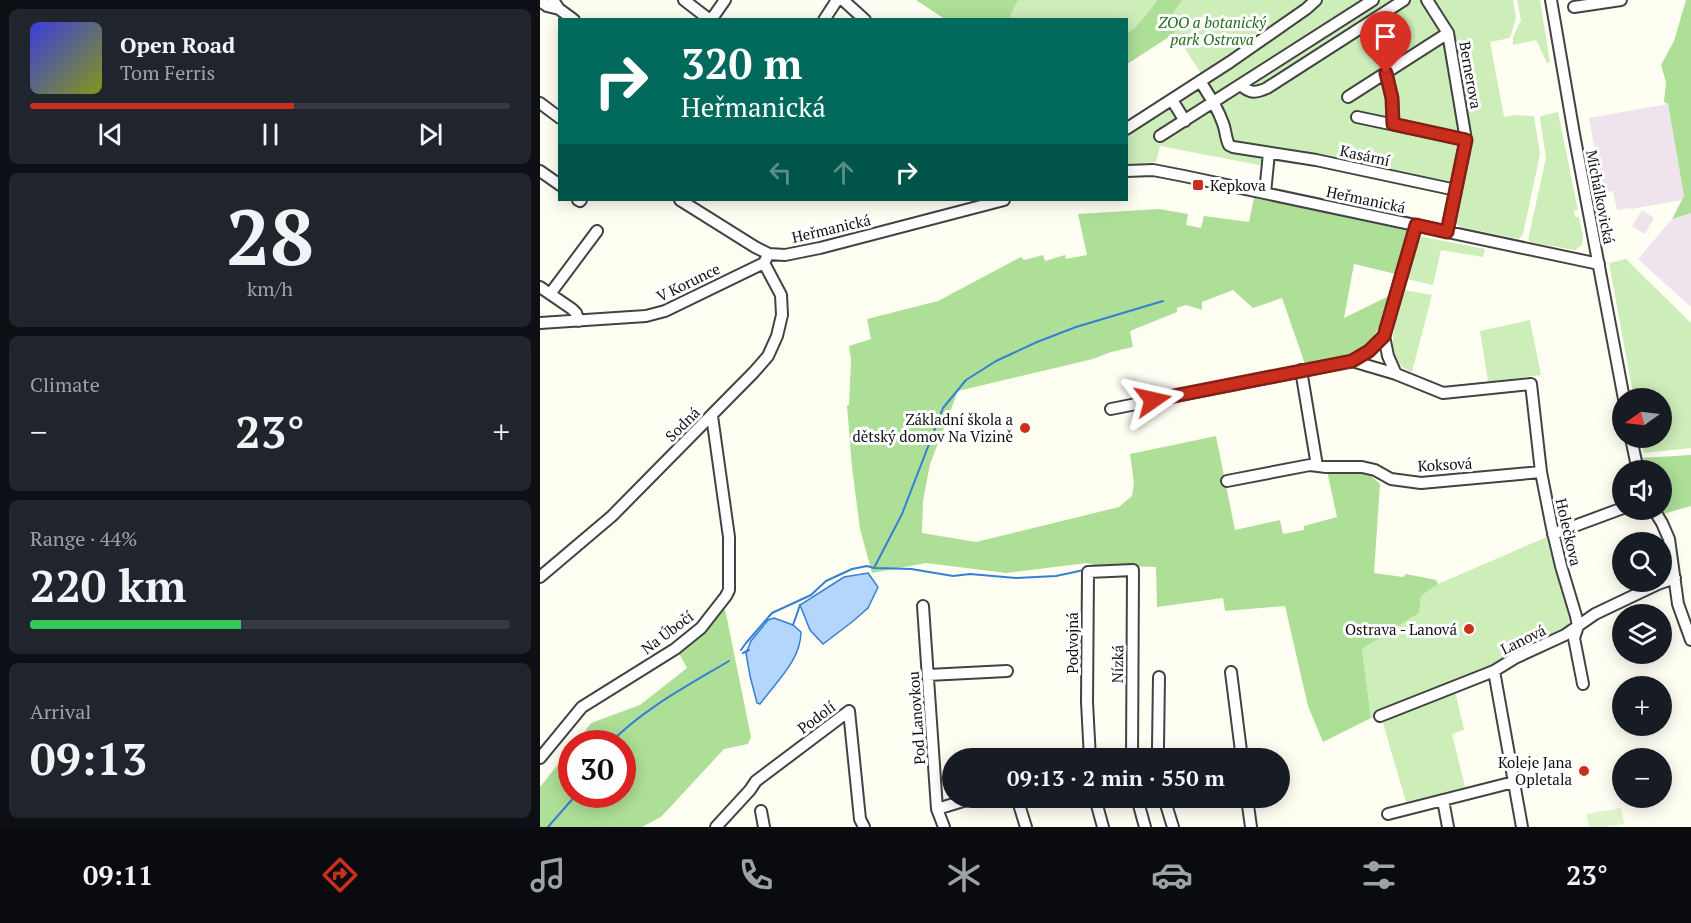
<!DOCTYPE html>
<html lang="en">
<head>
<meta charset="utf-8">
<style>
	:root { --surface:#171b24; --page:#20242c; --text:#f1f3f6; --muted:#9ea1a6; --line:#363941; --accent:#ca2f1e }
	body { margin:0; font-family:"PT Serif",serif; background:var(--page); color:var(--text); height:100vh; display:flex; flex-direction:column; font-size:22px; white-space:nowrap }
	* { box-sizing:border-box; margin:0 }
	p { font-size:20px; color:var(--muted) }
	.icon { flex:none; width:33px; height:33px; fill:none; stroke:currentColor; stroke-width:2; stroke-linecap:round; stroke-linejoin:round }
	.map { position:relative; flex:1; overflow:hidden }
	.sheet { display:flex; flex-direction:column; gap:9px; padding:9px; background:#0d0f14; width:540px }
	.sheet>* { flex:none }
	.hud { position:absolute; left:18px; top:18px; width:570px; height:183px; border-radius:0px; box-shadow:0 3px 15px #0003; background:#00695c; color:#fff; overflow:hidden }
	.needle { width:39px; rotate:256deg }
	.buttons { position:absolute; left:1072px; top:388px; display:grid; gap:12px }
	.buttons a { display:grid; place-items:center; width:60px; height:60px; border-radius:50%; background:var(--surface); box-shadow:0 3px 15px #0003; font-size:30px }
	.speed { position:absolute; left:18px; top:730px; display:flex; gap:12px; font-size:30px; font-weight:700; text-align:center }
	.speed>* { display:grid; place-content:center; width:78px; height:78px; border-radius:50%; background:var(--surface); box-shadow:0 3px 15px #0003; line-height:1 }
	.speed .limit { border:9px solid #d22; background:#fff; color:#111 }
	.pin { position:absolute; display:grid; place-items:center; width:51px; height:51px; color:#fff; margin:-62px -26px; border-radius:50% 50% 50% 0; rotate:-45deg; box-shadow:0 0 6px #0007 }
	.pin .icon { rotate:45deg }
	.me { position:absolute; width:66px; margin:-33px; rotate:79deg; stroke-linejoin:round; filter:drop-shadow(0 0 4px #0008) }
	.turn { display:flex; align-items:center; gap:21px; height:126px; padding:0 24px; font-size:27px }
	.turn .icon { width:78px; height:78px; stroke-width:2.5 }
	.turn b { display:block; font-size:42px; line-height:51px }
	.lanes { display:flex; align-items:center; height:57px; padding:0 24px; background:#0003; justify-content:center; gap:30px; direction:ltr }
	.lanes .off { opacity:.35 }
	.big { font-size:45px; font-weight:800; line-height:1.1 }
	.sheet .tile { flex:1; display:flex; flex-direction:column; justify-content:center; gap:9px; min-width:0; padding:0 21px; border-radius:9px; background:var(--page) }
	.sheet .dial { align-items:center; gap:0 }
	.dial b { font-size:78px; line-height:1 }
	.song { display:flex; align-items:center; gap:18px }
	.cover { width:72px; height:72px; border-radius:9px; background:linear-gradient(135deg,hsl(240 70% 55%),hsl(70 70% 35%)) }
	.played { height:6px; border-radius:3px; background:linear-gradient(90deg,var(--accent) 55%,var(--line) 55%) }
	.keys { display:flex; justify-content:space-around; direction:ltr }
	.heat { display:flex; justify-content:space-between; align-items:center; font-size:33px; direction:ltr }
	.charge { height:9px; border-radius:4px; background:linear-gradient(90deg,#34c759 44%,var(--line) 0) }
	.trip { position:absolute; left:402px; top:748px; width:348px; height:60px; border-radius:30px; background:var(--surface); box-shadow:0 3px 15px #0003; font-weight:800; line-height:60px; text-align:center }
	.tab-bar { display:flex; height:96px; justify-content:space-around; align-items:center; background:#090b0e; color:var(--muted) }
	.tab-bar .icon { width:42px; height:42px }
	.tab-bar .current { color:var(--accent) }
	.tab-bar b { font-size:27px; color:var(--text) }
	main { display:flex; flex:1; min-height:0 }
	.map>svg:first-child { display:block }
</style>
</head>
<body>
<main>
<section class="sheet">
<div class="tile">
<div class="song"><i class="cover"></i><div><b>Open Road</b><p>Tom Ferris</p></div></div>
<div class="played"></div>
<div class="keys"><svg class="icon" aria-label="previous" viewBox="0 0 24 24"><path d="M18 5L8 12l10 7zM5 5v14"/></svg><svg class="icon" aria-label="pause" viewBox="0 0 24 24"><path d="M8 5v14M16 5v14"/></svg><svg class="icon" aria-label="next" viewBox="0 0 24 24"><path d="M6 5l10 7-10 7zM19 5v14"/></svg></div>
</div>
<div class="tile dial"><b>28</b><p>km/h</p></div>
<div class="tile"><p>Climate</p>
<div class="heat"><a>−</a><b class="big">23°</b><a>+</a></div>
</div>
<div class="tile"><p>Range · 44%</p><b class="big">220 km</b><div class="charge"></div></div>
<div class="tile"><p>Arrival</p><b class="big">09:13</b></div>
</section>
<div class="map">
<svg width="1151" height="827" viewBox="0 0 1151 827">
	<rect width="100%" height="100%" fill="#fffef3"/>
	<path fill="#efe4ee" d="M1128 104 1144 196 1142 200 1091 209 1090 208 1077 210 1073 191 1059 193 1055 164 1057 163 1049 118Z
		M1102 210 1114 218 1105 234 1092 226Z
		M1151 213V307L1098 259 1132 219Z"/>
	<path fill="#cdedb9" d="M376 0H770L662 75 635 33 587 64 586 20 405 19Z
		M781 0H882L903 33 920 128 921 144 911 185 738 152 734 168 620 146 616 162 587 164V134Z
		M892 0H973L976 18 970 38 950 42 964 117 975 115 994 116 1000 154 983 234 979 239 921 227 916 224 915 220 931 142 912 30Z
		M977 0H1000L1010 62 1007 63 996 40 973 45V37L981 20Z
		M1018 112 1038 210 1034 211 1035 217H1039L1043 236 1042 245 1035 250 990 242 988 240 1006 158 1000 118 1001 116Z
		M878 236 945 249 943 257 901 250 893 285 867 279Z
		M1086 259 1151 323V448L1104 453 1101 438H1122V399H1094L1069 263Z
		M864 290 892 295 872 372C868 370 863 368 860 365 844 348 859 309 864 290Z
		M990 320 1001 375 948 382 940 331Z
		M1009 536 1032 617 1025 630 952 665 942 673 860 704 831 718 822 649 879 613 881 596 898 584Z
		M915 691 924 730 912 734 925 787 866 802 843 723 875 706Z"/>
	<path fill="#addf97" d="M376 0H478L470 15 472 19H405Z
		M617 0H642L634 12 635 33 587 64V34L595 28 616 3Z
		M1146 0H1151V213L1132 219 1144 196 1128 104 1124 102 1126 82 1121 65 1134 41Z
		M714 198 866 230 868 232 856 274 814 264 804 318 851 295 845 319 830 341 821 349 812 354 804 357 765 364 742 298 713 308 693 290 662 302V310L646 305 637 308V312L590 331 593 347 571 352 553 359 418 391 390 464 383 501 382 533 436 542 579 507 592 496 594 483 590 454 676 436 695 530 740 520 743 534 764 530V526L797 517 787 471H826L840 484 834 573 863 577 866 574 896 580 898 584 881 596 879 613 822 649 831 718 783 742 768 706 745 606 685 611 683 598 617 607 616 567 555 565 547 563 466 573 386 563 332 573 320 529 312 467 307 406 309 405 311 360 309 346 331 339 327 319 398 301 481 257 484 260 503 255 505 261 525 255 526 259 547 255 538 214 619 209 648 214 646 225 661 228 664 216 709 222Z
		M1151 455V506L1123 514 1121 510 1122 471H1103L1100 458Z
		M184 604 211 737 208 744 184 749 121 817 102 827H0V787L31 748 32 795H82V744H35L51 723 100 705 147 668 137 650Z"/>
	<path fill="#e0f3cc" d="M1081 808 1084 824 1065 827H1049L1046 814Z"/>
	<path fill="#b4d6fa" stroke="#367fd6" stroke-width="1.5" d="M328 573 338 587 328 608 312 622 283 644 270 630 260 605 304 577Z
		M234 618 253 625 261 632C261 660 236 682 220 704L217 703 210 676 206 653 211 641 228 620Z"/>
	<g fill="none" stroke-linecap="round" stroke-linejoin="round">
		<path stroke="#367fd6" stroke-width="2" d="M335 568 371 569 413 576 430 574 476 578 516 576 544 570
			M253 625 260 605
			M201 650 206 643 232 613 271 595 286 581 312 569 327 566 334 568 362 514 403 408 426 380 456 361 497 342 536 327 623 301
			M203 653 209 650
			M69 744C103 709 147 686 189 661
			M8 827 36 795"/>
		<defs>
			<path id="minor" d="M13 0 19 9 34 20
				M144 0 170 20
				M303 0 325 20
				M887 0 908 33 926 140 907 232
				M1011 0 1034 134 1084 399
				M0 1 7 6 19 9
				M1034 7 1081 0
				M171 20 185 0
				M284 20 297 0
				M846 73 852 98 853 124
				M660 81C668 94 677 106 682 121 686 129 685 137 689 145L693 147 776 160 916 190
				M701 85C710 94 716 93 727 88L864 0
				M808 97 908 33
				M632 100 645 121
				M0 103 20 118
				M817 117 926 140
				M586 129 690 62 766 9 776 0
				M620 136 833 0
				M0 171 20 185
				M586 171 613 170 644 176 1059 264
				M725 193 729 153
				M38 200 40 201 41 200
				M140 200 215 247 229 254 245 255 280 248 464 200
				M0 287 32 309 36 313 39 321
				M10 294 57 231
				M0 323 106 316 125 311 224 263 227 257
				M844 336 848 356 856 374 903 393 991 384 1001 472 1012 528 1021 566 1036 616 1038 626 1034 638 1043 684
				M812 361 856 374
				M761 370 777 466
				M571 409 812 361 829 351 844 336 876 225
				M1091 438 1098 471
				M687 481 770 465 786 467H822L835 470 851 479 881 483 1001 472
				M1114 510 1122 523 1129 539 1138 604 1151 640
				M1013 534 1083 508
				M0 577 72 516 214 372 228 356 237 336 242 315 241 295 224 263
				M383 606 397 809 404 827
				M954 671 982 827
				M691 672 702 759
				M388 675 467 671
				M619 677 618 747 619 759
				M840 716 954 671 975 658 1025 635 1055 614 1118 584 1135 578
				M0 758 42 707 135 649 161 628 186 596 189 590V537L172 416
				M550 759 547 702 548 572 593 570 592 759
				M477 798 486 827
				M555 798 563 827
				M597 798 605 827
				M624 798 633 827
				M707 798 711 827
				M903 800 908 827
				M397 809 433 798
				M221 811 224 827
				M848 814 974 782
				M176 827 210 790 216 781 309 711 320 819 324 827"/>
		</defs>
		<use href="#minor" stroke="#434343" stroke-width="14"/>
		<use href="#minor" stroke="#fff" stroke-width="10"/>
	</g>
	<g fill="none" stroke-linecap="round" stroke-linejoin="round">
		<defs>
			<path id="route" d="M613 400 812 361 829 351 844 336 876 225 907 232 926 140 853 124 852 98 846 73"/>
		</defs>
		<use href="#route" stroke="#831f14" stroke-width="15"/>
		<use href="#route" stroke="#ca2f1e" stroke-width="10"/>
	</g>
	<g fill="#ca2f1e" stroke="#fff" stroke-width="2">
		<rect x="652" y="179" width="12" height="12" rx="3"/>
		<circle cx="485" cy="428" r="6"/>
		<circle cx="929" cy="629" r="6"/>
		<circle cx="1044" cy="771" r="6"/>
	</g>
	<g text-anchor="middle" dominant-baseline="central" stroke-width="6" stroke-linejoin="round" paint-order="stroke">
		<g font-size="15" font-style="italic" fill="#206d1b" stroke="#fff">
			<text x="672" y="22">ZOO a botanický<tspan x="672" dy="17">park Ostrava</tspan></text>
		</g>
		<g font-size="15" fill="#101010" stroke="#fff">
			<text transform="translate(931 75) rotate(80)">Bernerova</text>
			<text transform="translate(825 155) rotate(12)">Kasární</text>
			<text transform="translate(1061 197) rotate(79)">Michálkovická</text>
			<text transform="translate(826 199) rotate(12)">Heřmanická</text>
			<text transform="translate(291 228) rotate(-13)">Heřmanická</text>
			<text transform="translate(148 282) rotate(-26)">V Korunce</text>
			<text transform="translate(142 424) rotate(-45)">Sodná</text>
			<text transform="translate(905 464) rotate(-3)">Koksová</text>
			<text transform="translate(1029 532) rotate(77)">Holečkova</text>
			<text transform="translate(127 632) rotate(-37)">Na Úbočí</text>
			<text transform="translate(983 639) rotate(-26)">Lanová</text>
			<text transform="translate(532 643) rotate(-90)">Podvojná</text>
			<text transform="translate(577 664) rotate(-89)">Nízká</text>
			<text transform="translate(276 717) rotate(-37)">Podolí</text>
			<text transform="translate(376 718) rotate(-94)">Pod Lanovkou</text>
		</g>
		<g font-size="15" fill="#101010" stroke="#fff" text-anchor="end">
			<text x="670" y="185" text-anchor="start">Kepkova</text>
			<text x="473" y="419">Základní škola a<tspan x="473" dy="17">dětský domov Na Vizině</tspan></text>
			<text x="917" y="629">Ostrava - Lanová</text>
			<text x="1032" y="762">Koleje Jana<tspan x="1032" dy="17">Opletala</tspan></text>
		</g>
	</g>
</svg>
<div class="buttons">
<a><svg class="needle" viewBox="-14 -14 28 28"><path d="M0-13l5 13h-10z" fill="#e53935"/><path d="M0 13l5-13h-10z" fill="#9ea1a6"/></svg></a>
<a><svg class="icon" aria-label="sound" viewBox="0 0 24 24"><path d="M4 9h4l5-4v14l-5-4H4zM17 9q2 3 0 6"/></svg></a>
<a><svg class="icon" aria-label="search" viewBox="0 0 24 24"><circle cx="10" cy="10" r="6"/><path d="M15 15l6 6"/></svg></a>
<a><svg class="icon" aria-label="layers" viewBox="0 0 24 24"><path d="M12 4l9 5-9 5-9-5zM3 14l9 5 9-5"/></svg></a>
<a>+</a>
<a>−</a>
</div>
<div class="speed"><div class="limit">30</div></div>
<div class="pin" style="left:846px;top:73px;background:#d93025"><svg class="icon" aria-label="arrive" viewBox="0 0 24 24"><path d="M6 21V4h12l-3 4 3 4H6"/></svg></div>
<svg class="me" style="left:613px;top:400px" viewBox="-20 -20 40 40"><path d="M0-17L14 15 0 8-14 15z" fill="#ca2f1e" stroke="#fff" stroke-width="4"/></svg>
<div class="trip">09:13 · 2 min · 550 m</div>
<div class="hud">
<div class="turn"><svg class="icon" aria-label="right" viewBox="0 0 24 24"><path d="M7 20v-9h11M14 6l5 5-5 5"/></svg><div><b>320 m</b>Heřmanická</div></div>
<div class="lanes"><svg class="icon off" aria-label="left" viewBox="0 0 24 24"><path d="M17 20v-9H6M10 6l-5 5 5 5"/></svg><svg class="icon off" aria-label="ahead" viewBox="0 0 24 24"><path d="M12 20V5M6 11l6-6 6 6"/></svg><svg class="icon" aria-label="right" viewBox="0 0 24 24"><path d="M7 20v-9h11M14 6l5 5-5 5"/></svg></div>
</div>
</div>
</main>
<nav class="tab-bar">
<b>09:11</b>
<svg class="icon current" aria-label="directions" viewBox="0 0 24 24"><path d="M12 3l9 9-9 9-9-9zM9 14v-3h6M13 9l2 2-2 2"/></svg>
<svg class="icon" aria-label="music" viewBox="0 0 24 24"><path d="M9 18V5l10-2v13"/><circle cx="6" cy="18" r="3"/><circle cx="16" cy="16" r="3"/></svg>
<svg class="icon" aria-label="phone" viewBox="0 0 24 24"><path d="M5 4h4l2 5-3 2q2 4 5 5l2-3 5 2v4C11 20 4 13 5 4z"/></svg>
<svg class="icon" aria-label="climate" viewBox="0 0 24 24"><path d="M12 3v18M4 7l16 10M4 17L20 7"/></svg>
<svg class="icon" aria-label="car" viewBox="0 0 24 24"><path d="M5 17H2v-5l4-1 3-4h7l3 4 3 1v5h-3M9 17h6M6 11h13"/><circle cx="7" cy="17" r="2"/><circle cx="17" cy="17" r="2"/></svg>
<svg class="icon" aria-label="filters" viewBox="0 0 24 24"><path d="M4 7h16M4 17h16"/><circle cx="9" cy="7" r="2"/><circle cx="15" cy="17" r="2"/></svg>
<b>23°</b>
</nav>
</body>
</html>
